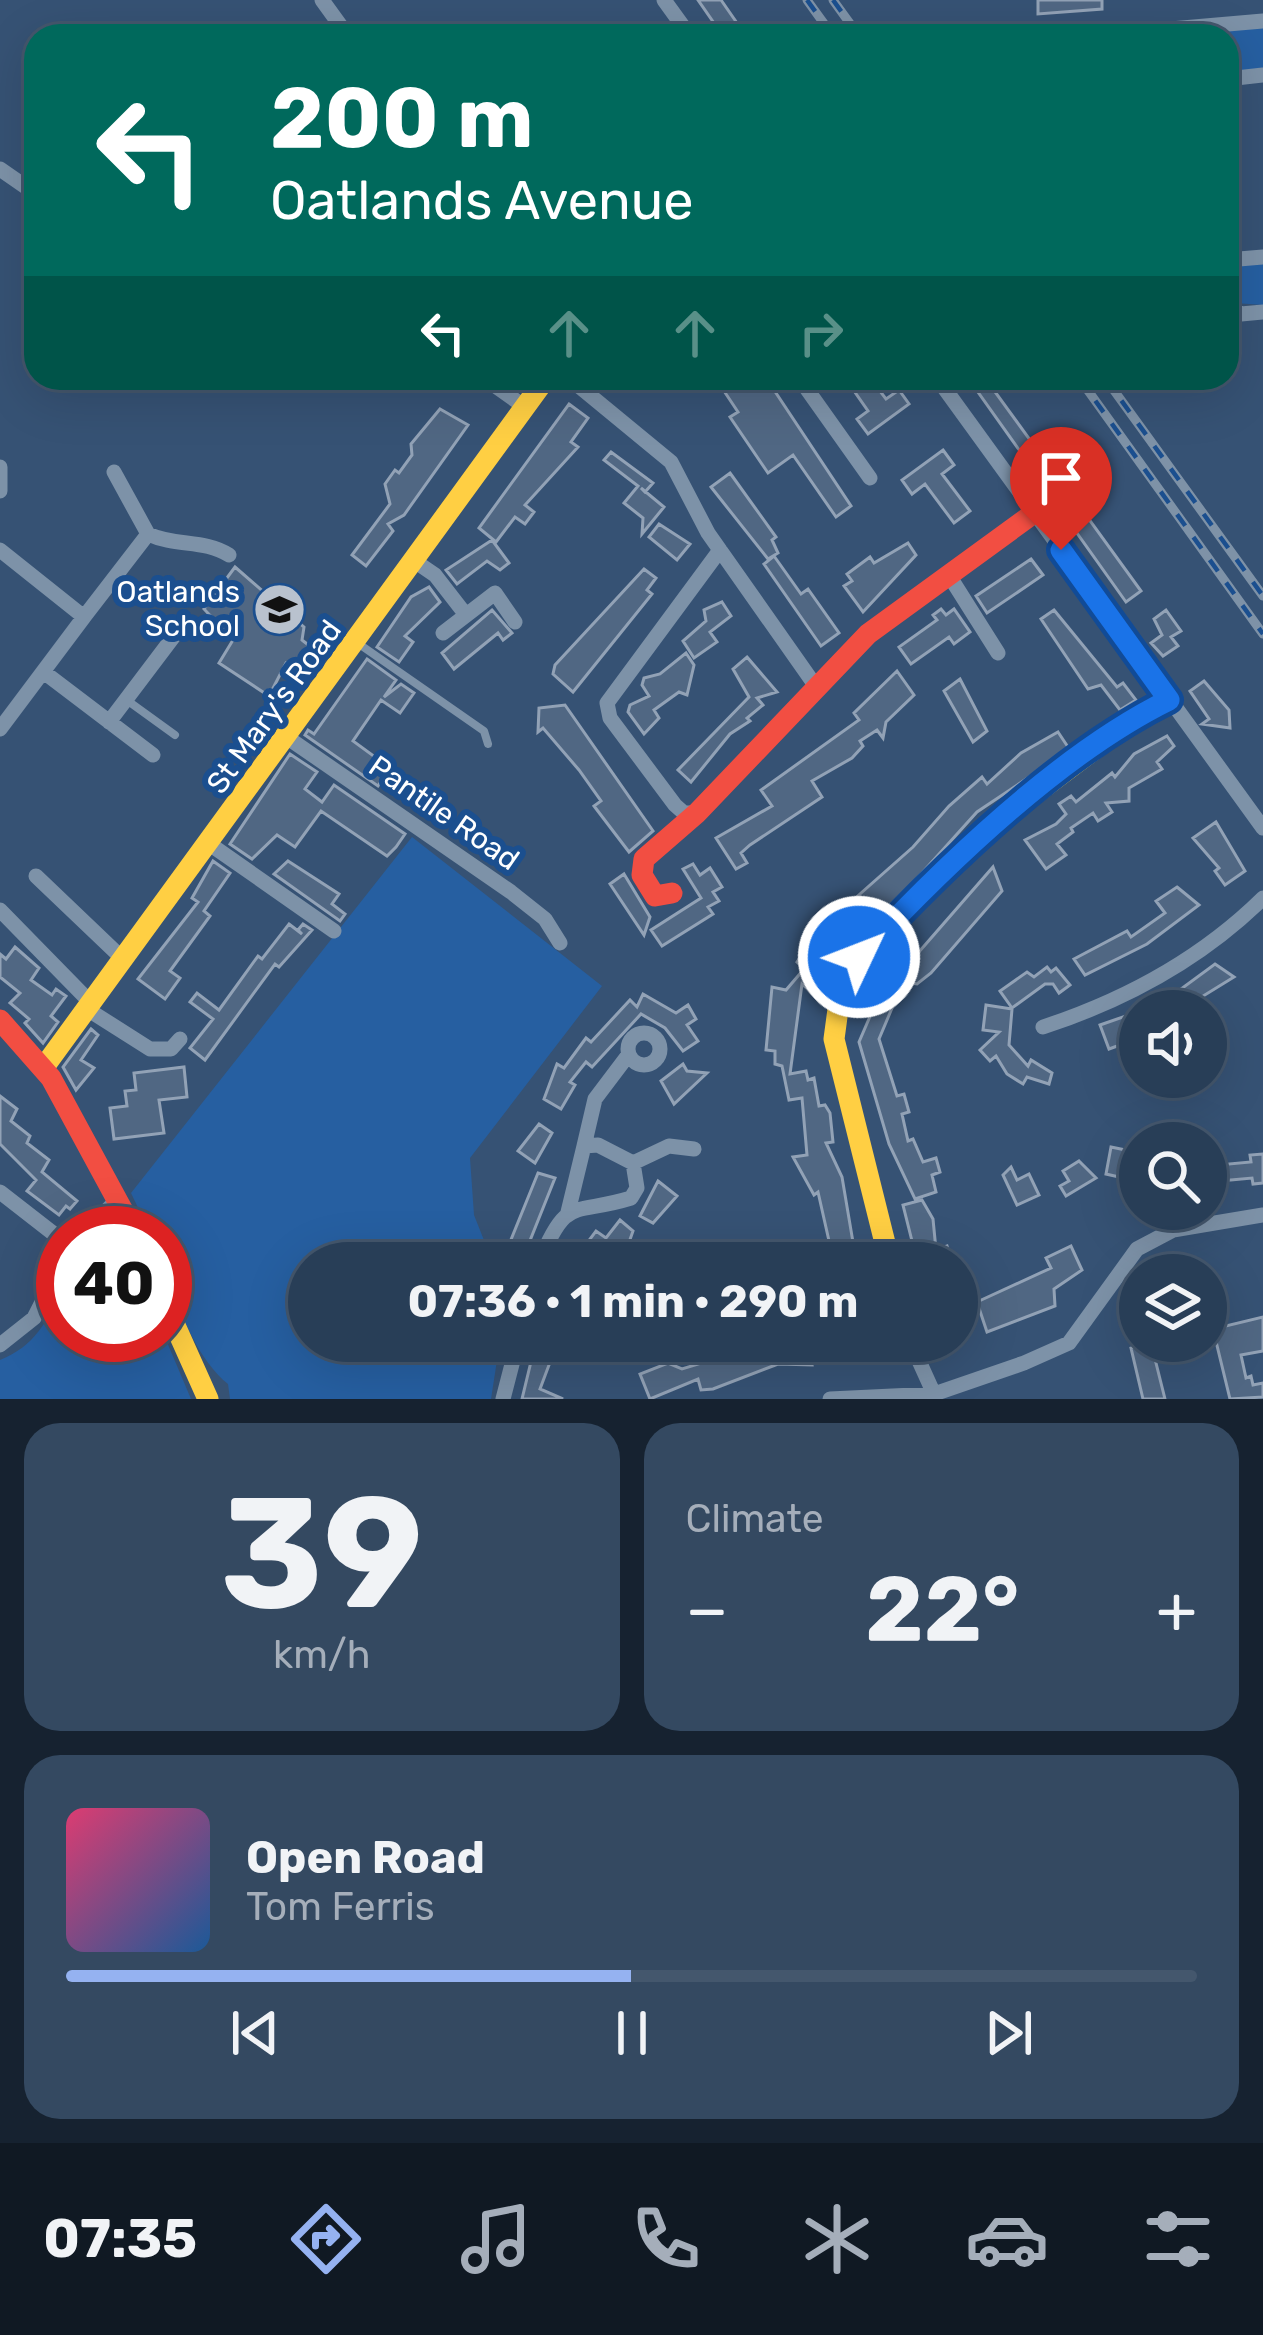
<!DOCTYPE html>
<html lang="en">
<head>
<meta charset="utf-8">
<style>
	:root { --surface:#283e57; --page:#344961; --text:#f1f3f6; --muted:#a5aeba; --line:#44576d; --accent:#95b2f1 }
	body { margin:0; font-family:Rubik,sans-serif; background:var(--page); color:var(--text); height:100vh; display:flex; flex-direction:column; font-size:45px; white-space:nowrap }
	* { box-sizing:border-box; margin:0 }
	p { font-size:39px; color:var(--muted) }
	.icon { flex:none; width:66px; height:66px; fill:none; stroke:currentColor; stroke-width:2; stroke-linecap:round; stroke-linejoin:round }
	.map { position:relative; height:1399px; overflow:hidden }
	.panel { display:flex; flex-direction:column; gap:24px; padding:24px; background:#162230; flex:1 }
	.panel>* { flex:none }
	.hud { position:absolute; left:24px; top:24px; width:1215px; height:366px; border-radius:36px; box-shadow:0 12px 48px #0002,0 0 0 3px var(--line); background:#00695c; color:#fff; overflow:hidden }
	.fabs { position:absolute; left:1119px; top:990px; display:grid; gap:24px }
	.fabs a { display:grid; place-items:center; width:108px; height:108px; border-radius:50%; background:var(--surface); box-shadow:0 12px 48px #0002,0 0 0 3px var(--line); font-size:60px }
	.speed { position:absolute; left:36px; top:1206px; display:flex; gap:24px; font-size:60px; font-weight:700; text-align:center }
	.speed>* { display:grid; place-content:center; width:156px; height:156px; border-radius:50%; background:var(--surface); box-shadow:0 12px 48px #0002,0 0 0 3px var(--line); line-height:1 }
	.speed .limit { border:18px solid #d22; background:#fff; color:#111 }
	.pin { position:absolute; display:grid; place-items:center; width:102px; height:102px; color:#fff; margin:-123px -51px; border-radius:50% 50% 50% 0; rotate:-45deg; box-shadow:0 0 12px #0007 }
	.pin .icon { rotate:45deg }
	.me { position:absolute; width:132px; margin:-66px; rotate:47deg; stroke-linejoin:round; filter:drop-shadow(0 0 9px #0008) }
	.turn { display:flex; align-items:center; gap:42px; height:252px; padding:0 48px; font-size:54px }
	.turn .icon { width:156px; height:156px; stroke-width:2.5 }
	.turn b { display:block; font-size:84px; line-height:102px }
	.lanes { display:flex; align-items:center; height:114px; padding:0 48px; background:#0003; justify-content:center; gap:60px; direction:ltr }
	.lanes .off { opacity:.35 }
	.big { font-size:90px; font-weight:700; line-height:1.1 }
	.panel .card { flex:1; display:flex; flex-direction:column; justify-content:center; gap:18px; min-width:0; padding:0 42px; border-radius:36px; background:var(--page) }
	.panel .dial { align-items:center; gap:0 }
	.dial b { font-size:156px; line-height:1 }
	.song { display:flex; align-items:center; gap:36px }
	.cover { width:144px; height:144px; border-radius:18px; background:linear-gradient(135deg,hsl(340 70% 55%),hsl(210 70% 35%)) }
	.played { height:12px; border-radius:6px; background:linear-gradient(90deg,var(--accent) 50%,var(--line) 50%) }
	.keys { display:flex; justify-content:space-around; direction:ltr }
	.heat { display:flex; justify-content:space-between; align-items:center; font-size:66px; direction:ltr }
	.panel .tiles { flex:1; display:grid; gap:24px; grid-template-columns:1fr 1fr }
	.card:last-child { grid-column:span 2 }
	.trip { position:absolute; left:288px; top:1242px; width:690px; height:120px; border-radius:60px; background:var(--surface); box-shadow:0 12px 48px #0002,0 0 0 3px var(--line); font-weight:700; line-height:120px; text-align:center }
	.tab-bar { display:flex; height:192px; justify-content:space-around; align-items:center; background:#101923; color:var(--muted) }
	.tab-bar .icon { width:84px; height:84px }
	.tab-bar .current { color:var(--accent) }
	.tab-bar b { font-size:54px; color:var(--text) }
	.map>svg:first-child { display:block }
</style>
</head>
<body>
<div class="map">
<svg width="1263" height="1399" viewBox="0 0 1263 1399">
	<rect width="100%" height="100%" fill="#365274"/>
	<path fill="#265fa1" d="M1263 20V69L1227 72V36H1084Z
		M1263 261V305L1235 303 1227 292V264Z
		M412 837 602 986 470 1158 474 1215 493 1263H309V1341H500L491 1399H230L228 1384C191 1354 165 1283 165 1233H150L131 1193Z
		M63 1290V1335H164L191 1399H0V1360C35 1346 46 1322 63 1290Z"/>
	<path fill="#506783" stroke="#92a2b6" stroke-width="3" d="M698 0H721L746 36H723Z
		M1038 0H1102V9L1038 14Z
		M737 378H766L851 506 836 517 793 455 768 473 730 417 738 412 722 388Z
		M845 378H870L886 399 899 390 909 404 868 434 857 419 868 411Z
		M968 378H985L1041 455 1027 461Z
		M569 404 588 418 571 442 578 447 525 505 534 512 525 524 515 517 496 542 479 528Z
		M440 409 468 425 404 515 388 524 393 531 366 566 352 555 390 504 385 484 395 470 399 473 412 455 411 444Z
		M943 450 954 465 942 474 970 511 954 523 925 484 912 494 902 480Z
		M611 452 653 483 645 492 641 488 664 507 642 534 643 518 624 503 638 486 604 460Z
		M1054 471 1141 591 1126 602 1047 491 1042 479Z
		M730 473 776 537 772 540 778 553 768 559 711 487Z
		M659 524 690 544 677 560 649 537Z
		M492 540 509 563 500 570 487 561 457 584 446 570Z
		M908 543 916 555 863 612 844 586 852 581 847 574 870 557 874 563Z
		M774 556 801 594 808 589 839 633 821 646 764 564Z
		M1031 559 1043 575 987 613 976 596Z
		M235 567 304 627 302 640 311 647 301 665 286 663 269 696 219 663 233 640 204 609Z
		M644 569 656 578 647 590 652 594 573 692 553 674 555 665Z
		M429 587 440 602 405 636 413 642 399 662 377 647 411 597Z
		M722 602 731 616 710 632 717 642 694 658 683 641 706 621 704 610Z
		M941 609 946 615 954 609 970 632 954 644 949 637 911 664 899 647 937 620 933 615Z
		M492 610 512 633 503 640 498 633 454 669 442 653Z
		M1054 610 1117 687 1123 683 1136 700 1120 710 1101 685 1088 689 1041 619Z
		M1166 610 1181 631 1171 637 1178 646 1163 656 1151 643 1162 635 1154 619Z
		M686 653 694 665 687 695 679 692 654 710 659 718 644 734 628 712 630 705 649 696 642 685 644 678 660 674Z
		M747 657 777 692 757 698 763 705 747 718 750 721 730 734 691 782 678 770 749 697 733 669Z
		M367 659 396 680 384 697 401 684 414 693 400 713 381 700 353 741 390 768 378 786 305 735 308 730 314 734Z
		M897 671 914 695 886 722 883 738 877 730 860 741 863 746 852 758 812 781 822 797 750 845 741 853 747 863 736 869 716 838 772 806 761 790 859 720 854 713Z
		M960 679 987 731 973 742 944 691Z
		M1204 681 1229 710 1230 728 1202 724 1209 719 1190 691Z
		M565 705 653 831 629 852 594 806 601 801 579 770 543 728 538 732 539 708Z
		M1058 732 1068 747 1065 753 977 812 912 884 821 970 822 981 812 993 802 984 790 1074 806 1071 808 1080 814 1078 819 1106 825 1105 830 1113 833 1142 826 1143 842 1177 856 1260 834 1263 818 1192 814 1195 793 1157 807 1155 802 1098 789 1100 782 1066 775 1064V1051L766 1050 772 987 786 990 804 969 797 962 816 933 913 847 949 806 982 777 987 784 1021 753Z
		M1167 736 1174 746 1157 762 1162 769 1129 788V801L1106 803 1112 812 1098 821 1093 813 1071 828 1073 832 1057 844 1066 855 1046 869 1025 840 1056 824 1066 814 1059 804 1071 796 1076 802 1112 773 1115 777 1134 754Z
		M290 754 317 772 305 789 322 802 334 785 405 834 396 847 387 856 321 811 295 847 277 835 252 859 230 844Z
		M1216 822 1245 871 1225 885 1215 871 1219 868 1193 838Z
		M213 861 230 873 204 911 210 916 170 971 180 978 165 999 138 979 198 902 192 898Z
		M288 861 339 894 332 904 345 914 340 921 274 874Z
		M693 864 700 875 710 868 722 887 713 892 719 901 708 907 713 914 662 946 651 930 701 898 683 869Z
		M993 867 1002 891 931 973 917 984 903 982 879 1039 897 1096 904 1094 909 1112 902 1114 908 1141 913 1139 923 1162 936 1158 940 1172 932 1175 936 1192 915 1199 889 1144 859 1042 893 963 912 947 918 953Z
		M624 874 650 917 644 935 610 884Z
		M1177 887 1199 905 1147 944 1085 975 1074 959 1127 931 1131 937 1165 913 1156 901Z
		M289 924 302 934 298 930 303 924 312 930 279 967 275 964 205 1060 190 1048 213 1019 190 1002 197 993 219 1010 258 956 262 959Z
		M15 947 39 968 31 980 52 995 56 989 66 996 51 1016 58 1022 43 1043 25 1023 29 1019 10 1003 20 993 0 977V954L6 959Z
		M1215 964 1234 977 1195 1001V1009L1151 1011Z
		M1047 967 1051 972 1056 968 1070 985 1059 993 1053 984H1045L1012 1008 1000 991 1027 972 1034 977Z
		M643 994 676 1013 688 1005 696 1019 687 1025 698 1041 683 1051 665 1028 641 1014 592 1067 586 1062 570 1082 575 1085 561 1109 544 1099 557 1064 564 1068 586 1038 591 1042 630 1000 637 1007Z
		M986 1005 1012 1009 1009 1045 1028 1066 1031 1060 1052 1073 1049 1084 1027 1077 1023 1084 1007 1074 996 1056 990 1061 980 1050 999 1032 983 1030Z
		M1140 1011V1061H1138L1131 1041 1109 1049 1100 1025Z
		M91 1029 98 1035 81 1060 94 1068 76 1090 63 1067Z
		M683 1064 687 1071 707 1073 674 1104 661 1081Z
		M184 1067 187 1097 159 1100 164 1133 114 1139 110 1108 127 1106 125 1091 136 1090 134 1073Z
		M0 1096 17 1109 11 1121 30 1136 27 1143 49 1160 42 1172 77 1201 70 1209 66 1206 59 1215 27 1191 36 1180 0 1144Z
		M539 1124 552 1133 535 1163 518 1151Z
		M1111 1147 1140 1153 1138 1176 1132 1180 1106 1174Z
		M1263 1154V1183L1253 1184 1252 1178 1208 1182 1207 1166 1251 1162 1250 1155Z
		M1079 1161 1096 1178 1066 1196 1060 1186 1069 1181 1063 1171Z
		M1011 1167 1017 1180 1029 1174 1039 1195 1017 1205 1003 1175Z
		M538 1173 555 1178 521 1263 504 1257Z
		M658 1181 677 1196 653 1223 640 1216Z
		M922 1200 933 1219 936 1250 947 1246 952 1263H922L914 1249 903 1205Z
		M620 1220 633 1231 626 1251 620 1246 614 1254 590 1239 596 1231 606 1238Z
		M1071 1246 1082 1270 1054 1289 1055 1306 987 1332 977 1302 1051 1268 1046 1258Z
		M1263 1317V1351L1241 1355 1246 1378 1251 1376 1253 1385 1263 1383V1397L1230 1399 1213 1329Z
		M536 1341H558L540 1389 563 1399H522Z
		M742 1341H760L762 1346 787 1342 788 1349 814 1341H845L848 1351 811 1359 812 1365 778 1364 713 1389 701 1390 698 1379 650 1399 640 1374 668 1363 682 1369 715 1359Z
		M1151 1343 1165 1399H1143L1131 1348Z"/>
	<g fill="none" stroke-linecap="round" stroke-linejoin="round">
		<path stroke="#7d92a8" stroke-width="8" d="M359 644 484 731 488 744
			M128 701 175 735"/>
		<path stroke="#7d92a8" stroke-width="15" d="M322 0 348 36
			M664 0 690 36
			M1090 36 1263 21
			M1227 79 1263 75
			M0 169 36 194
			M1227 260 1263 257
			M1227 305 1241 314 1263 312
			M484 378 525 407
			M569 378 671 462 708 533 817 688
			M799 378 870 478
			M937 378 1263 828
			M0 467V491
			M114 472 148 534C176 547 204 539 229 555
			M0 550 84 617 0 729
			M416 562 435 575 466 615
			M950 577 998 653
			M84 617 148 534
			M443 633 495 593 515 622
			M45 673 153 755
			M109 722 174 636
			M288 738 511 892 545 919 560 943
			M697 813H684L675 805 610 718 607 703 720 550
			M211 845 334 931
			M36 876 124 960
			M0 910 91 1003
			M87 1009 150 1049H171L180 1039
			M1043 1027C1125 1000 1201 959 1263 898
			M628 1049a16 16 0 1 1 32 0a16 16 0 1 1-32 0Z
			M584 1146 595 1099 629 1054
			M0 1192 63 1241
			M568 1212 584 1146 598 1145 633 1163
			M84 1233 118 1199
			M539 1263C567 1194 573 1216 631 1198L637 1188 633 1163 669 1146 694 1149
			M910 1341 934 1394
			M0 1345 34 1318 63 1261
			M503 1399 518 1341
			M830 1399 934 1394 1024 1363 1069 1343 1137 1249 1173 1230 1263 1215"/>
		<path stroke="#ffcf43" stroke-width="21" d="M44 1067 546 378
			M890 1263 834 1039 841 987 859 957 990 828 1140 715 1169 700
			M165 1303 208 1399"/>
		<path stroke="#f24e42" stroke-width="21" d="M672 893 655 896 642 875 644 859 697 813 868 634 1034 513
			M0 1020 51 1078 135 1233"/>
		<defs>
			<path id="rail" d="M807 0 833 36
				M833 0 859 36
				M1079 378 1263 634
				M1105 378 1263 596"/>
		</defs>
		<use href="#rail" stroke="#7e92a7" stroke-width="9"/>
		<use href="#rail" stroke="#1b4f8f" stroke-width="4.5" stroke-dasharray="14" stroke-linecap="butt"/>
	</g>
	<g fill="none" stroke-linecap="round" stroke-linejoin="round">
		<defs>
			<path id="route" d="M859 957C942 868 1059 754 1169 700L1061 550"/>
		</defs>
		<use href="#route" stroke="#114b97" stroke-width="30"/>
		<use href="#route" stroke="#1a73e8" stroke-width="21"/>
	</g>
	<defs>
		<symbol id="school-disc" viewBox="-11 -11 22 22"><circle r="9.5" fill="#b9c2ce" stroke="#1b4f8f"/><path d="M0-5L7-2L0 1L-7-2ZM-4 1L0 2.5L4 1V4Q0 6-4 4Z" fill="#111"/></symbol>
	</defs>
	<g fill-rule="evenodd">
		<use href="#school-disc" x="250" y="580" width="59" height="59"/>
	</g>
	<g text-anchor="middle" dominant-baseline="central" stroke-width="12" stroke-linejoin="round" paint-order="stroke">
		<g font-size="30" fill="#fff" stroke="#1b4f8f" text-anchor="end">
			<text x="240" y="592">Oatlands<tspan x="240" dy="34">School</tspan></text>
		</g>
		<g font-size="30" fill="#fff" stroke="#1b4f8f">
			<text transform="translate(274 707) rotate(-54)">St Mary's Road</text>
			<text transform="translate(444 813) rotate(35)">Pantile Road</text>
		</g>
	</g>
</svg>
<div class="fabs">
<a><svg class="icon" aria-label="sound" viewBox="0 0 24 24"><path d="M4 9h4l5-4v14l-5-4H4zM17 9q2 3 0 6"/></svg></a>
<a><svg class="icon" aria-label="search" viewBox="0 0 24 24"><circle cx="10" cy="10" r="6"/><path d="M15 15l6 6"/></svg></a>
<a><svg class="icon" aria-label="layers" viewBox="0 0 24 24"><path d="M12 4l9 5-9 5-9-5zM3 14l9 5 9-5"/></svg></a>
</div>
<div class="speed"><div class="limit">40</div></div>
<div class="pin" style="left:1061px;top:550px;background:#d93025"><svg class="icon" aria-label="arrive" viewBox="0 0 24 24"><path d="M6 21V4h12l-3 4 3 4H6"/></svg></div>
<svg class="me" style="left:859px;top:957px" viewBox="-20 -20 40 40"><circle r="17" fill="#1a73e8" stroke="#fff" stroke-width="3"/><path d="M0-11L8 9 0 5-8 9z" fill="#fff"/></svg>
<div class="trip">07:36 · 1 min · 290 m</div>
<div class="hud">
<div class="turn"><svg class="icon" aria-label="left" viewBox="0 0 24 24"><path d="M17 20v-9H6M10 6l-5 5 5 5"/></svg><div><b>200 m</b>Oatlands Avenue</div></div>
<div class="lanes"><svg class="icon" aria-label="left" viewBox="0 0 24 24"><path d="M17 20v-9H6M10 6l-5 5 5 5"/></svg><svg class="icon off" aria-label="ahead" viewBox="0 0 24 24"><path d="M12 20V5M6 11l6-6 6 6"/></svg><svg class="icon off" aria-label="ahead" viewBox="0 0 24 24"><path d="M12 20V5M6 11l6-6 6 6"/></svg><svg class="icon off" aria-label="right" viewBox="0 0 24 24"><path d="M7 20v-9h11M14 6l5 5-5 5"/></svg></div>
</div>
</div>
<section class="panel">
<div class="tiles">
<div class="card dial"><b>39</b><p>km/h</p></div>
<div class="card"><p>Climate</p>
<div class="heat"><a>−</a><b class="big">22°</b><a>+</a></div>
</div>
<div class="card">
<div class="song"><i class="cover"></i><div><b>Open Road</b><p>Tom Ferris</p></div></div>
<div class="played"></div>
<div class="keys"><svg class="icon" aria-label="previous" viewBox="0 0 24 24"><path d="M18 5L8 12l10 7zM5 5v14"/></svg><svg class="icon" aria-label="pause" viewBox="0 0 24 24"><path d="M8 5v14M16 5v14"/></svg><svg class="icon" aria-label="next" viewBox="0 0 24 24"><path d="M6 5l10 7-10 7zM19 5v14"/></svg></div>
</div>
</div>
</section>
<nav class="tab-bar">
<b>07:35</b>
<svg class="icon current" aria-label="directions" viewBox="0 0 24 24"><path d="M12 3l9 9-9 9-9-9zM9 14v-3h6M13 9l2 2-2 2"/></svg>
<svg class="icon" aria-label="music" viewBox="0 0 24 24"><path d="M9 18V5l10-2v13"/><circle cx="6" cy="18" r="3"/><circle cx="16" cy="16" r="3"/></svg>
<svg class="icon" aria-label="phone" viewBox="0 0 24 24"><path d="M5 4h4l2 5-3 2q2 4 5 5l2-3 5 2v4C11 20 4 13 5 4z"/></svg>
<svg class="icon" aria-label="climate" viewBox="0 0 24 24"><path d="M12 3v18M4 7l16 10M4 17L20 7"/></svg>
<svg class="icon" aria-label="car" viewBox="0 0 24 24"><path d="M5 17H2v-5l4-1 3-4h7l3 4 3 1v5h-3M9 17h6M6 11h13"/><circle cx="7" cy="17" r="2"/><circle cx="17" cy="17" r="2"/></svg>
<svg class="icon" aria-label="filters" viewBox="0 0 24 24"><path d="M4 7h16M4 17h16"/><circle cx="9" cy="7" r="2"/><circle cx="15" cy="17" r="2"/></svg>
</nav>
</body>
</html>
